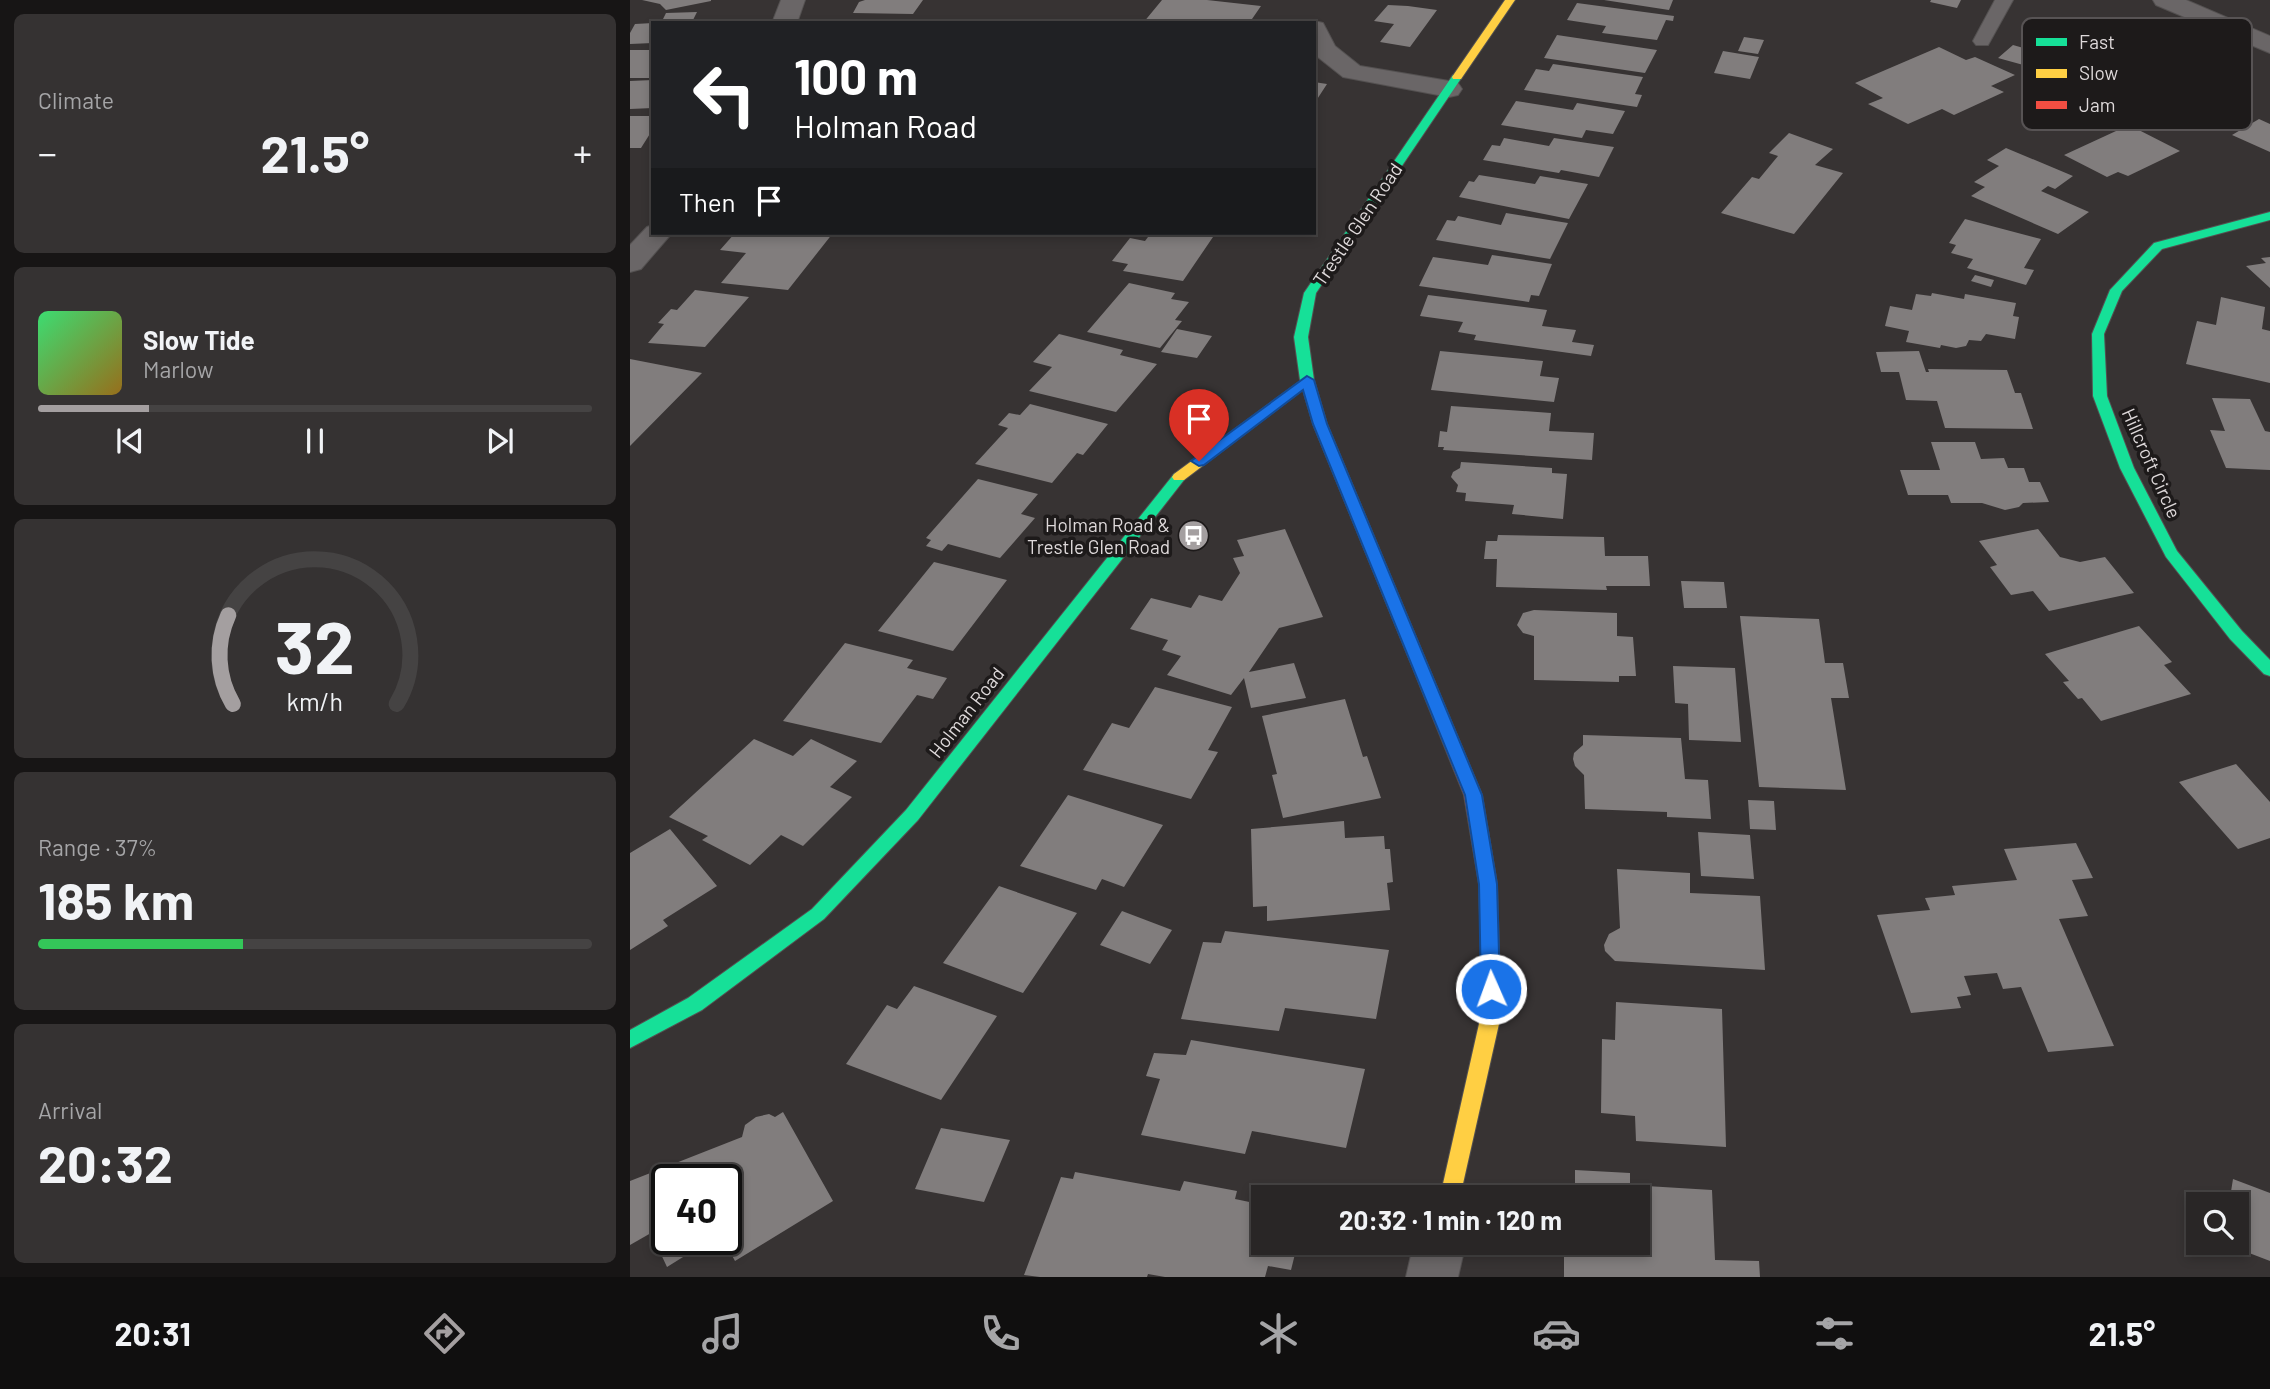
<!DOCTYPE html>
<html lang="en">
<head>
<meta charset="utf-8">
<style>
	:root { --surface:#292626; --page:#353232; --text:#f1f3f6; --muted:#a5a5a7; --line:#454343; --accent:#a49fa0 }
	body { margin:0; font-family:Barlow,sans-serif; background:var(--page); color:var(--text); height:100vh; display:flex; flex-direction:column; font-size:26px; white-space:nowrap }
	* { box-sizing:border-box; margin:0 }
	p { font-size:23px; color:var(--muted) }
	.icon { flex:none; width:38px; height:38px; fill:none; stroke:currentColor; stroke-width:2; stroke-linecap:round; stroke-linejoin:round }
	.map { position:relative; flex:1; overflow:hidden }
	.drawer { display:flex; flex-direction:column; gap:14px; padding:14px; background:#171515; width:630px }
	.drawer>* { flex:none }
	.hud { position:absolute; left:21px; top:21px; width:665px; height:214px; border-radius:0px; box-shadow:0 4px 10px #0003,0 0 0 2px var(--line); background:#202124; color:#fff; overflow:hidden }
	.fabs { position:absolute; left:1556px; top:1192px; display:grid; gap:14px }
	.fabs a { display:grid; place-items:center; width:63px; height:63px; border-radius:0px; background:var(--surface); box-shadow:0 4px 10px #0003,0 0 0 2px var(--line); font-size:35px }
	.speed { position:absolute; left:21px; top:1164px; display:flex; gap:14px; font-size:35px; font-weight:700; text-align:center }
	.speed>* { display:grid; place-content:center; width:91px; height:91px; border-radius:50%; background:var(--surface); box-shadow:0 4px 10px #0003,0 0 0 2px var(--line); line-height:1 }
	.speed .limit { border:4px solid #111; border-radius:10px; background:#fff; color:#111 }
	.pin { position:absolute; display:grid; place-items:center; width:60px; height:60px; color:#fff; margin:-72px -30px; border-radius:50% 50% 50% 0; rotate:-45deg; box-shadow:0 0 7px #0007 }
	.pin .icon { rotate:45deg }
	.me { position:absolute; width:77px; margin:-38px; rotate:358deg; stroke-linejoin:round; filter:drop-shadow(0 0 5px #0008) }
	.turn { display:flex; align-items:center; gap:24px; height:147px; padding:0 28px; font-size:32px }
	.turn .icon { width:91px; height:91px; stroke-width:2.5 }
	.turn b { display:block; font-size:49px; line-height:60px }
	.then { display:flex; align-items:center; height:66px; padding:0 28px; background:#0003; gap:14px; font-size:26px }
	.big { font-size:52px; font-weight:700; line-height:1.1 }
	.drawer .widget { flex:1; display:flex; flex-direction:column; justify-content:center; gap:10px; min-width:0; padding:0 24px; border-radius:10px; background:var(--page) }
	.drawer .dial { align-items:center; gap:0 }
	.dial svg { height:182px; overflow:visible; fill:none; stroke:var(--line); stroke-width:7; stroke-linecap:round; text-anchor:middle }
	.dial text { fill:var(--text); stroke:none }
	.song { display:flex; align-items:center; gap:21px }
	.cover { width:84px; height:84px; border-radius:10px; background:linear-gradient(135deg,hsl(140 70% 55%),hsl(40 70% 35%)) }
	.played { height:7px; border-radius:4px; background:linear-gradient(90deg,var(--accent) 20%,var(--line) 20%) }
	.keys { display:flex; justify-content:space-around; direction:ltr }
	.heat { display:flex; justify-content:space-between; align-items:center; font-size:38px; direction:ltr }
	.charge { height:10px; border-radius:5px; background:linear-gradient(90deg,#34c759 37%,var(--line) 0) }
	.trip { position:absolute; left:621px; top:1185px; width:399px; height:70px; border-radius:0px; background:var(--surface); box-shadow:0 4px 10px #0003,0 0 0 2px var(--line); font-weight:700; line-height:70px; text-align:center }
	.tab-bar { display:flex; height:112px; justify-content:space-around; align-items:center; background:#100f0f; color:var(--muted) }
	.tab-bar .icon { width:49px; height:49px }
	.tab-bar .current { color:var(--accent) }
	.tab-bar b { font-size:32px; color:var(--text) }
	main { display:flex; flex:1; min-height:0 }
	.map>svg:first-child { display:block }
</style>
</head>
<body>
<main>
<section class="drawer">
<div class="widget"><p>Climate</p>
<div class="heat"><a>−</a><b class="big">21.5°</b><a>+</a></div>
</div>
<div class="widget">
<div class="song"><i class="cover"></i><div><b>Slow Tide</b><p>Marlow</p></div></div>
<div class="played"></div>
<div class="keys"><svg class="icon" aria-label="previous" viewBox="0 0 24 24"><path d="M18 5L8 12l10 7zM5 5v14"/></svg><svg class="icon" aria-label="pause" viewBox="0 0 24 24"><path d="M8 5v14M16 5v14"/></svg><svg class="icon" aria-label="next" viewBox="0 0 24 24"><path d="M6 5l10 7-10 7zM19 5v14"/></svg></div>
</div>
<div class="widget dial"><svg viewBox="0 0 100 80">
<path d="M14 69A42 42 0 1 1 86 69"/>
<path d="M14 69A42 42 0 0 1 12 30" stroke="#a49fa0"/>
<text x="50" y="56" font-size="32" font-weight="700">32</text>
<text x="50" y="72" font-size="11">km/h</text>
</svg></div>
<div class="widget"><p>Range · 37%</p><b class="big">185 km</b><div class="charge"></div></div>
<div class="widget"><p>Arrival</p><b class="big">20:32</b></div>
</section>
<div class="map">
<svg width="1640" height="1277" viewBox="0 0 1640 1277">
	<rect width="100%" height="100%" fill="#373333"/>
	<path fill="#817d7d" d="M12 0H81V1L36 10 30 4Z
		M235 0H293L283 14 223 13 229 2Z
		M532 0H577L631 6 622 19 640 23H513Z
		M974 0H1043L1039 10Z
		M1301 0H1331L1327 8 1300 2Z
		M947 3 1044 16 1043 21 1036 20 1027 40 972 33 976 26 937 20Z
		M758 5 778 6 807 10 780 47 750 42 764 24 744 21Z
		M67 12 63 20H78L77 23H31L36 13Z
		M23 23V43L0 44V33L5 24Z
		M927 35 1027 50 1015 73 914 58Z
		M1114 37 1134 40 1128 54 1108 51Z
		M1383 45 1411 53 1397 66 1368 58Z
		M1309 47 1336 60 1345 57 1385 75 1361 86 1374 92 1324 115 1312 109 1278 124 1238 104 1253 98 1225 83Z
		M0 50H23V78H0Z
		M1093 51 1129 57 1120 79 1084 73Z
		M923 64 1013 77 1005 94 1012 95 1007 107 894 90 906 69 919 71Z
		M23 80V108L0 109V81Z
		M684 82 697 84 684 104Z
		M886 101 943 110 947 103 995 111 983 134 956 130 952 138 871 125Z
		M0 116H23V129L11 148H0Z
		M1629 119 1640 124V152L1602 135Z
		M1499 125 1550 151 1498 176 1488 172 1477 177 1434 155Z
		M1159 133 1203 149 1185 165 1213 173 1164 234 1091 213 1122 177 1129 179 1148 156 1139 153Z
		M874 138 919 146 924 138 984 147 969 177 931 170 929 173 853 160 862 145 870 146Z
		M1376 148 1443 176 1425 189 1418 186 1411 191 1459 212 1428 234 1341 196 1355 187 1344 182 1369 166 1357 160Z
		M849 175 905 184 910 176 958 184 939 219 829 197 839 181 844 182Z
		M876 213 938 223 920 259 806 240 817 220 825 221 828 216 871 225Z
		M1335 219 1411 239 1394 268 1404 270 1396 285 1337 268 1343 259 1321 253 1326 245 1319 243Z
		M105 233H203L158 290 91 283 116 253 90 250Z
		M521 233H554L583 237 553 281 493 271 498 264 482 261 500 238 515 241Z
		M862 255 922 264 909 296 901 295 899 302 789 286 803 257 858 265Z
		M1640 257V288L1616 266 1636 263 1631 258Z
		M1345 275 1364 280 1361 287 1341 281Z
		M499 283 545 293 541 299 559 302 545 320 552 321 530 348 457 332Z
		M65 290 119 297 75 347 18 343 34 324 28 323 41 309 47 310Z
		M1302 293 1334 299 1335 294 1386 303 1383 316 1389 317 1385 339 1356 334 1351 341 1339 340 1336 346 1326 348 1311 345 1310 348 1276 342 1279 331 1255 326 1260 306 1282 310 1286 294 1301 296Z
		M798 295 917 310 912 326 946 330 942 342 964 345 961 356 844 340 846 335 828 332 833 322 790 316Z
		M1591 297 1635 307 1632 329 1640 331V383L1556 364 1567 321 1586 325Z
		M547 329 582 336 567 358 531 352Z
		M429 334 493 350 490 355 527 364 486 412 399 391 422 367 403 362Z
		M810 351 913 361 910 376 929 378 924 402 801 390Z
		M1289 351 1296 372H1299L1298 369 1377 370 1385 393H1391L1403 429 1315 428 1307 401 1276 400 1269 372H1251L1246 352Z
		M0 359 72 373 0 446Z
		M1582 398 1620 399 1635 431 1640 432V470L1596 468 1580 430 1595 431Z
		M400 404 478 424 453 455 447 453 422 483 345 464 378 428 368 425 379 413 390 415Z
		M821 406 921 413 919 431 964 433 962 460 813 450 814 447H808L810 431 817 432Z
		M1301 442H1345L1351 459 1374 458 1378 468H1394L1399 482H1410L1419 502 1393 503 1389 507 1375 510 1352 503H1321L1318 495H1278L1270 470H1310Z
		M831 462 922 468V473L937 474 933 519 882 514 884 505 835 501 836 493 826 492 828 485 821 477 823 472 830 468Z
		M348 479 408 494 391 514 405 518 370 558 318 544 312 551 296 546 301 540 296 538Z
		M655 529 693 617 649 628 619 672 664 663 676 698 621 708 614 678 601 695 537 675 551 656 532 650 538 640 500 629 521 598 561 608 569 595 592 601 610 573 603 558 614 556 607 540Z
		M1408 529 1430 557 1450 562 1475 557 1504 593 1419 611 1403 591 1381 595 1360 567 1367 565 1349 541Z
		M868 535 974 537 975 556H1018L1020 586H976L977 590 866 587 867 559H854L856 541H867Z
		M304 562 377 580 323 651 248 631Z
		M1051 581 1094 582 1097 608H1054Z
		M904 610 987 613V636L1003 637 1006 676H989V682L904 680V636L893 633 887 625 893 613Z
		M1110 616 1189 619 1195 663H1213L1219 698H1201L1216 790 1129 787Z
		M1509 626 1542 662 1534 665 1561 694 1471 721 1452 698 1448 699 1433 682 1439 681 1415 654Z
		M215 643 283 660 277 668 317 678 303 699 287 695 251 743 153 721Z
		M1043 666 1105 668 1111 742 1059 740 1058 704 1045 703Z
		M525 687 602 707 578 750 588 752 561 799 453 770 482 723 499 728Z
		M715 699 733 757 737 756 751 798 653 818 642 775 647 774 632 716Z
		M953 735 1051 738 1055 779 1078 780 1081 819 1037 817V812L955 809 954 775 945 766 943 759 944 753 953 745Z
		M124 739 163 756 181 739 227 761 200 787 222 797 173 846 151 835 120 865 72 840 78 836 39 817Z
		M1606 764 1640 802V838L1608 849 1549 782Z
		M438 795 533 825 494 887 472 879 466 890 390 866Z
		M1118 800 1144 801 1146 830 1120 829Z
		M714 821 715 838 754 836 755 849H760L763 882 757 883 760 910 637 921V906L623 907 621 829Z
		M40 829 87 886 33 920 38 926 0 950V853Z
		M1068 832 1120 835 1124 879 1071 876Z
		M1446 843 1463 878 1442 880 1458 916 1429 919 1484 1046 1418 1052 1391 987 1373 989 1367 973 1334 976 1341 995 1327 997 1331 1008 1281 1013 1247 915 1300 910 1295 898 1325 895 1322 886 1387 880 1374 849Z
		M987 869 1060 873V893L1130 896 1135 970 985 961 975 951 974 945 979 934 990 928Z
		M369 886 447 913 393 993 313 963Z
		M492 911 542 930 520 964 470 945Z
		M595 931 759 950 746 1019 655 1008 649 1031 551 1019 573 942 591 943Z
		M284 986 367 1016 311 1100 216 1064 257 1005 267 1009Z
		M986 1002 1092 1009 1096 1147 1006 1141 1005 1116 971 1113 972 1039 985 1040Z
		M561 1040 735 1069 716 1148 622 1131 615 1154 511 1135 530 1079 516 1076 524 1053 556 1055Z
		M153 1112 203 1201 105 1261 94 1241 109 1232 105 1225 96 1231V1180H37V1239H82L37 1267 21 1233 0 1245V1181L112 1137 115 1125 126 1117 139 1114 145 1117Z
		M311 1128 380 1140 354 1202 285 1189Z
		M945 1170 1000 1173V1185L1082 1190 1085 1260 1129 1261 1130 1277H934V1242H1008V1197H945Z
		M445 1172 550 1191 554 1181 607 1191 605 1199 634 1205V1242H668L661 1270 638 1266 635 1277H535L518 1274 517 1277H410L394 1275 431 1177 443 1179Z
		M1603 1179 1640 1193V1261L1593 1243 1606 1242V1204H1599Z"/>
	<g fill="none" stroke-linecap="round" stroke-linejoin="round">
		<defs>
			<path id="lane" d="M1365 0H1383L1358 45H1346L1343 41Z"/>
			<path id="street" d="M151 0H175L167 23H142Z
				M1523 0H1556L1640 36V53L1526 5Z
				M684 21 693 23 705 46 730 66 819 81 828 83 832 89 828 95 819 97 713 77 684 54V23H675Z
				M23 225V233H42L11 269 0 272V245L17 227Z
				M784 1242H836L828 1277H776Z"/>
			<path id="fast" d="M823 75 832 77 686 293 678 337 684 380 697 424 796 661 788 667 780 661 683 424 670 380 664 337 674 293Z
				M1640 212V220L1532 249 1492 291 1474 334 1477 396 1504 468 1547 551 1612 631 1640 660V676L1634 674 1600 639 1536 557 1490 468 1463 396 1462 334 1480 290 1524 243Z
				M549 472 554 474 556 477 554 480 288 820 194 919 72 1010 0 1048V1030L58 998 182 909 276 810 544 474Z"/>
			<path id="slow" d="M875 0H885L831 79H823L822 77Z
				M677 376 684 380 682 383 554 480H544L542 477 544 474Z
				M860 942 867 945 869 950 871 1015 830 1197H810L851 1015V950L853 945Z"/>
			<path id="jam" d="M788 655 796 661 852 795 867 884 869 950 867 955 860 958 853 955 851 950 849 884 834 795 780 661Z"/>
		</defs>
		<use href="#lane" stroke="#545151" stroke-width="2"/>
		<use href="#street" stroke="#545151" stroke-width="2"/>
		<use href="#fast" stroke="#545151" stroke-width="2"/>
		<use href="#slow" stroke="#545151" stroke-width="2"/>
		<use href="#jam" stroke="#545151" stroke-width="2"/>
		<use href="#lane" fill="#6a6667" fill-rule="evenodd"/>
		<use href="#street" fill="#6a6667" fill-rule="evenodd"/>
		<use href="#fast" fill="#16e098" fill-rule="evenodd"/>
		<use href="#slow" fill="#ffcf43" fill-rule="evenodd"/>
		<use href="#jam" fill="#f24e42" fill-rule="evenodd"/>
	</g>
	<path fill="#1a73e8" stroke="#114b97" stroke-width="2" d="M677 376 684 380 697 424 852 795 867 884 870 989 867 995 861 997 854 995 851 989 849 884 835 795 683 424 673 390 574 465 569 466 561 461Z"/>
	<defs>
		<symbol id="bus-disc" viewBox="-11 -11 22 22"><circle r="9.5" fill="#a49fa0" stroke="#1d1a1a"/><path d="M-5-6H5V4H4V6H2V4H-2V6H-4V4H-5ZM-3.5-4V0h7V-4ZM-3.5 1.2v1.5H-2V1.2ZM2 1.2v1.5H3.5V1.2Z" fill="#fff"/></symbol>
	</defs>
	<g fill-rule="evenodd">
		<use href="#bus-disc" x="546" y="518" width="35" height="35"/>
	</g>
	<g text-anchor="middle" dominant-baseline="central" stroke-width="7" stroke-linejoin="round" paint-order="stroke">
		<g font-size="19" fill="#ded9da" stroke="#1d1a1a">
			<text transform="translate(727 224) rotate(-56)">Trestle Glen Road</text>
			<text transform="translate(1522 463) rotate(66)">Hillcroft Circle</text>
			<text transform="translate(336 712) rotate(-52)">Holman Road</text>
		</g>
		<g font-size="19" fill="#ded9da" stroke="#1d1a1a" text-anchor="end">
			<text x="540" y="524">Holman Road &amp;<tspan x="540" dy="22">Trestle Glen Road</tspan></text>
		</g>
	</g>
	<rect x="1392" y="18" width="230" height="112" rx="10" fill="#1d1a1a" stroke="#575354" stroke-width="2"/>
	<rect x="1406" y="38" width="31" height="8" fill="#16e098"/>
	<rect x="1406" y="69" width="31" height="9" fill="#ffcf43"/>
	<rect x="1406" y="101" width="31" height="8" fill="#f24e42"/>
	<g font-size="19" fill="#ded9da">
		<text x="1449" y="49">Fast</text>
		<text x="1449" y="80">Slow</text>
		<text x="1449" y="112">Jam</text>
	</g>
</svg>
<div class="fabs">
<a><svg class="icon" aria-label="search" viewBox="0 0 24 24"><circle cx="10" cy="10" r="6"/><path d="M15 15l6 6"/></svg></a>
</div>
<div class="speed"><div class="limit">40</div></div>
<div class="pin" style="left:569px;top:461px;background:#d93025"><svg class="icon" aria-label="arrive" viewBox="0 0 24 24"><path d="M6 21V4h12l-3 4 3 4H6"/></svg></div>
<svg class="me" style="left:861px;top:989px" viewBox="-20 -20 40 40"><circle r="17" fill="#1a73e8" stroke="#fff" stroke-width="3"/><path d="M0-11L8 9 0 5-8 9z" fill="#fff"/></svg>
<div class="trip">20:32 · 1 min · 120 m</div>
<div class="hud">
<div class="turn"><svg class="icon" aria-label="left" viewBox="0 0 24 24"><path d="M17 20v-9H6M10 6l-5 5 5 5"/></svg><div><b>100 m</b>Holman Road</div></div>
<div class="then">Then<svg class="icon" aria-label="arrive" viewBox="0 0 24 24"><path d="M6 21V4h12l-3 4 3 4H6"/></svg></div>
</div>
</div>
</main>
<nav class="tab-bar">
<b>20:31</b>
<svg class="icon current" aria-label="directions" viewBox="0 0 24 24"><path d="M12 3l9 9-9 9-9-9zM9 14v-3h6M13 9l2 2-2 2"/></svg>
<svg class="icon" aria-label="music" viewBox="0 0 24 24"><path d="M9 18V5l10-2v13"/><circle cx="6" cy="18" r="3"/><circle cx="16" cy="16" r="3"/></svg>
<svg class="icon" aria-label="phone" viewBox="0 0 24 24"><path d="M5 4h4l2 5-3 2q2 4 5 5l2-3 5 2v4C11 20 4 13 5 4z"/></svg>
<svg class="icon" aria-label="climate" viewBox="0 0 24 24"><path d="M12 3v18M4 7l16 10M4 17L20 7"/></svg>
<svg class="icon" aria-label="car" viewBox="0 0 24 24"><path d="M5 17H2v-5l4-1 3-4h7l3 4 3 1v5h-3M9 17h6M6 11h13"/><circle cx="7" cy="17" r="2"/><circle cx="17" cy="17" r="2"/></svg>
<svg class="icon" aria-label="filters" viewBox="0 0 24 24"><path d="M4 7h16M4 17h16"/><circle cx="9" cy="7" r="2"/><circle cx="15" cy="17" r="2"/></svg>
<b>21.5°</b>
</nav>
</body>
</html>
